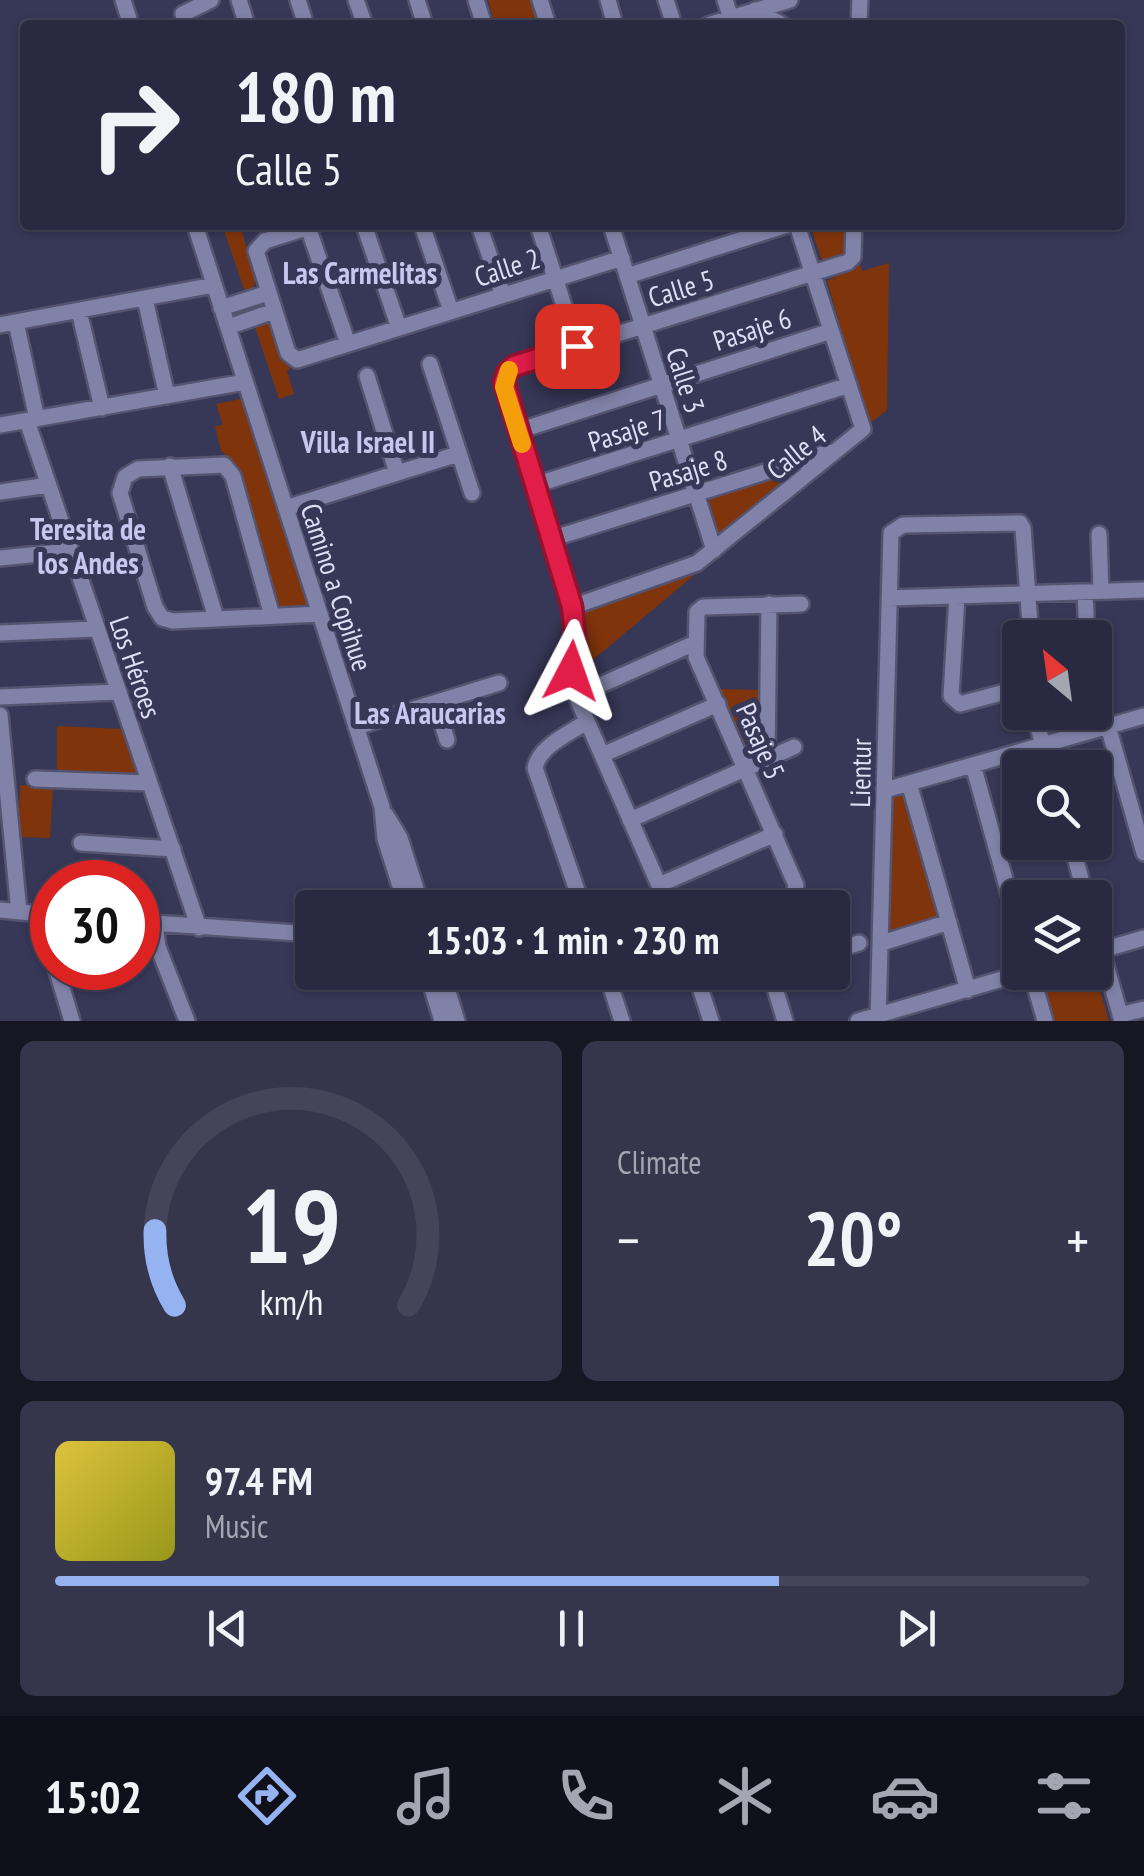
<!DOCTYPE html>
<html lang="en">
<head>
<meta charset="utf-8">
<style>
	:root { --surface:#292941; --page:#35354c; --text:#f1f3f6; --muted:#a5a6b1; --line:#45455a; --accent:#95b2f1 }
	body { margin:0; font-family:"PT Sans Narrow",sans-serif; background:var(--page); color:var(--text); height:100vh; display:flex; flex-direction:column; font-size:38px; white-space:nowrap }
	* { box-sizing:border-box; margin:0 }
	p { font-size:32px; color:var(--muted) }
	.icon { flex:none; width:55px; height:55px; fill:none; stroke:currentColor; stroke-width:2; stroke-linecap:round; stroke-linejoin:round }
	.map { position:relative; height:1021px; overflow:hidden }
	.details { display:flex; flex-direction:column; gap:20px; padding:20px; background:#171724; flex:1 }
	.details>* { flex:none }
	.hud { position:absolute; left:20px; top:20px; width:1105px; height:210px; border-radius:10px; box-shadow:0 2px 8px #0004,0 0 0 2px var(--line); background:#292941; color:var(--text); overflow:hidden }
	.needle { width:65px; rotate:331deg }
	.buttons { position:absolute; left:1002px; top:620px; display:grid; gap:20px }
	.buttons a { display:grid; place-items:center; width:110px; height:110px; border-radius:10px; background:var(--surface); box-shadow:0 2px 8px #0004,0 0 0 2px var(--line); font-size:50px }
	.speed { position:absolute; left:30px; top:860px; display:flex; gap:20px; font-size:50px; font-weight:700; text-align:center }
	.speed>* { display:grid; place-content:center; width:130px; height:130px; border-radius:50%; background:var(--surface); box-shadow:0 2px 8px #0004,0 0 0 2px var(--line); line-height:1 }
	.speed .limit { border:15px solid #d22; background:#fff; color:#111 }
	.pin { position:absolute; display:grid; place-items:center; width:85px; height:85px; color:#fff; margin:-42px; border-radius:20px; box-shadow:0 5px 15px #0006 }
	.me { position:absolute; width:110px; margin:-55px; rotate:4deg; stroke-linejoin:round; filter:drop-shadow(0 0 8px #0008) }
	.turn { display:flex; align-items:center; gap:35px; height:210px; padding:0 50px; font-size:45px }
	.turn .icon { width:130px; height:130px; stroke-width:2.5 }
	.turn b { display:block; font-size:70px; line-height:85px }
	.big { font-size:75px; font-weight:700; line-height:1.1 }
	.details .widget { flex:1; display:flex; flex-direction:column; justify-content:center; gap:15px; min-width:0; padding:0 35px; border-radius:15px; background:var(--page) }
	.details .dial { align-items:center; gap:0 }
	.dial svg { height:260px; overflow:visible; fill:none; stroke:var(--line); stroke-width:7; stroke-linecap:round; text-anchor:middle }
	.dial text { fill:var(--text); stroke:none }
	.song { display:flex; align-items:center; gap:30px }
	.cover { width:120px; height:120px; border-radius:15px; background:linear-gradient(135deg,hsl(50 70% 55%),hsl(60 70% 35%)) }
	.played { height:10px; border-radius:5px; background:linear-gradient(90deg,var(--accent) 70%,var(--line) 70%) }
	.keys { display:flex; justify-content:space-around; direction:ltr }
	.heat { display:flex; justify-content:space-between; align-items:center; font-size:55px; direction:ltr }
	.details .tiles { flex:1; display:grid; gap:20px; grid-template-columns:1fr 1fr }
	.widget:last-child { grid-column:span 2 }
	.trip { position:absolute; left:295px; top:890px; width:555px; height:100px; border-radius:10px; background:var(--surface); box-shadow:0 2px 8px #0004,0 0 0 2px var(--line); font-weight:700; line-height:100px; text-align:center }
	.tab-bar { display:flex; height:160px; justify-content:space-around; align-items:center; background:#10101a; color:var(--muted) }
	.tab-bar .icon { width:70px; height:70px }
	.tab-bar .selected { color:var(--accent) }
	.tab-bar b { font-size:45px; color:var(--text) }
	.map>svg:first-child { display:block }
</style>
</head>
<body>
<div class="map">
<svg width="1144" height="1021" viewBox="0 0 1144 1021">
	<rect width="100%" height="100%" fill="#373757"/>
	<path fill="#7f340b" d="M488 0H533L541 25H495Z
		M222 225H240L256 280 252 290 245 292Z
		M810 225H848C847 252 850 256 823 264Z
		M889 263 887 410 869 424 827 281 860 264 862 271Z
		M269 319 274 322 290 369 287 371 294 394 279 399 254 324Z
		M241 399 309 607 281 610 235 463 221 451 215 426 223 425 216 404Z
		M804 467 719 534 708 497Z
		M699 571 576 674 579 612Z
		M718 689 762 690 761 753 748 757Z
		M57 726 122 729 139 776 57 774Z
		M20 785 53 787 50 838 18 837Z
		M907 787 946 921 885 940 888 793Z
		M1095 972 1109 1021H1053L1042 982 1075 973Z"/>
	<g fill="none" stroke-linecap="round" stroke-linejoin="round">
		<defs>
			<path id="minor" d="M123 0 131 25
				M239 0 247 25
				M298 0 306 25
				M356 0 365 25
				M417 0 425 25
				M476 0 484 25
				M540 0 548 25
				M608 0 615 25
				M666 0 674 25
				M725 0 733 25
				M755 10 783 25
				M186 25 183 14 211 0
				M708 25 790 0
				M859 25 860 0
				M195 225 382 807 385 839 407 908
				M315 225 265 241 256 251 288 353 297 360 622 258
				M364 225 399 328
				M422 225 451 311
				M479 225 503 295
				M538 225 577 346
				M611 225 714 550
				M308 227 348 344
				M627 276 787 225
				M145 299 167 396
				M221 308 268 293
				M79 311 102 408
				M16 322 37 419
				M0 325 214 285
				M228 327 274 311
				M430 364 472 493
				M367 376 397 473
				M27 421 199 928
				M0 425 245 382
				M518 431 831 331
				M170 466 216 618
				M535 485 849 385
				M0 492 49 485
				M286 508 458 454
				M1099 534 1101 591
				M551 539 829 452
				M0 558 70 551
				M1085 592 1087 638
				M957 596 951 696 960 704 1020 688
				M889 598 1144 590
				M572 607 697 563 863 429 797 225
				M272 616 233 476 224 465 138 469 125 477 120 493 155 607 162 618 173 621 320 614
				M0 633 96 629
				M1095 675 1097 677
				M576 696 695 643
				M0 697 117 692
				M436 703 447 740
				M1034 712 1049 768
				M0 715 19 912
				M1108 726 1144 853
				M356 727 499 683
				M602 755 718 704
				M767 758 769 604
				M973 765 1020 933
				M35 779 150 783
				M909 783 968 990
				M885 790 1144 716
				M386 815 400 838 422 908
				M630 820 794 747
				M1071 842 1086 898
				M81 843 173 849
				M659 885 775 834
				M583 908 535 768C539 746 569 734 586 722
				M669 908 576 696C567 666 579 637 572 607L504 387 505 377 518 365 848 262 853 257 854 225
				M768 908 794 895 796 885 696 657 697 612 703 607 801 604
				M0 910 52 915
				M43 914 52 955
				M138 922 312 934
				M155 924 158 947 187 1021
				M1095 927 1122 1021
				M882 943 949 922
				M832 951 859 943
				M1095 952 1144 938
				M56 968 72 1021
				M427 972 442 1021
				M442 972 457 1021
				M606 972 622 1021
				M695 972 711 1021
				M770 972 785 1021
				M1031 972 1045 1021
				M1120 1015 1144 1009
				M858 1021 1026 972
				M878 1021 891 533 903 525 1020 523 1023 528 1031 638"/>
		</defs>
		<use href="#minor" stroke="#545370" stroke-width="20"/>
		<use href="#minor" stroke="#8182a7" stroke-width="15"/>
	</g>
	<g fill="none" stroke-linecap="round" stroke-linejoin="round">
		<defs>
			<path id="route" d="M571 671 575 636 572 607 504 382 507 373 514 366 577 346"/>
		</defs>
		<use href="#route" stroke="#92132f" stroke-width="25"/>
		<use href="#route" stroke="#e11d48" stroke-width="18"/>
		<path stroke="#f59e0b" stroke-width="18" d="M509 370 504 387 522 444"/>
	</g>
	<g text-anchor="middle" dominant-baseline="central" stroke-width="10" stroke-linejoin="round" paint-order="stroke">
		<g font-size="28" fill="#dedff4" stroke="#373757">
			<text transform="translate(507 267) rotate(-18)">Calle 2</text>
			<text transform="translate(681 288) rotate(-17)">Calle 5</text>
			<text transform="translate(752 329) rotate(-18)">Pasaje 6</text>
			<text transform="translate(686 380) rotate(72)">Calle 3</text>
			<text transform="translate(627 430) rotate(-18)">Pasaje 7</text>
			<text transform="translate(796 452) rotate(-39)">Calle 4</text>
			<text transform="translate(688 470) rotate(-17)">Pasaje 8</text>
			<text transform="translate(337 587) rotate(72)">Camino a Copihue</text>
			<text transform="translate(136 667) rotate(71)">Los Héroes</text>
			<text transform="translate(761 741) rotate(66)">Pasaje 5</text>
			<text transform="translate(860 773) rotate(-89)">Lientur</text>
		</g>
		<g font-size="30" font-weight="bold" fill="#c6c7ef" stroke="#373757">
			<text x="360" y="272">Las Carmelitas</text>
			<text x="368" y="441">Villa Israel II</text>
			<text x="88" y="528">Teresita de<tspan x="88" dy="34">los Andes</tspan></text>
			<text x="430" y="712">Las Araucarias</text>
		</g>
	</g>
</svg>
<div class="buttons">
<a><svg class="needle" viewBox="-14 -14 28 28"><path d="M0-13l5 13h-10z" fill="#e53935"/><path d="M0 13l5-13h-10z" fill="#a5a6b1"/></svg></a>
<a><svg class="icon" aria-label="search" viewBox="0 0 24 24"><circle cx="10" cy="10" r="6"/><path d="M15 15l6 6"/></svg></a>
<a><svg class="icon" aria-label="layers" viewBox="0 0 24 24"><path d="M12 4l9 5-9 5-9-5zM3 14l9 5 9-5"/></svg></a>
</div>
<div class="speed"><div class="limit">30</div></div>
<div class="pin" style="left:577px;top:346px;background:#d93025"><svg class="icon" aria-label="arrive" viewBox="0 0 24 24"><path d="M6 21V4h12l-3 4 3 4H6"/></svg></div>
<svg class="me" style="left:571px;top:671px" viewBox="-20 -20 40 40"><path d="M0-17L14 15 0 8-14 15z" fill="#e11d48" stroke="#fff" stroke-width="4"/></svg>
<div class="trip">15:03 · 1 min · 230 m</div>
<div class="hud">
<div class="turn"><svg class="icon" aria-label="right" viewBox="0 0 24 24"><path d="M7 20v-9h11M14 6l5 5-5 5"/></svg><div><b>180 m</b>Calle 5</div></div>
</div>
</div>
<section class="details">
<div class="tiles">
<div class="widget dial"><svg viewBox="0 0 100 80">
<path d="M14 69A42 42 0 1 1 86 69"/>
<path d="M14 69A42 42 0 0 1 8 46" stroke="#95b2f1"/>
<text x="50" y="56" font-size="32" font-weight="700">19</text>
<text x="50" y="72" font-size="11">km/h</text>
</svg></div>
<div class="widget"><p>Climate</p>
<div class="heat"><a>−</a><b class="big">20°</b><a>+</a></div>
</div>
<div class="widget">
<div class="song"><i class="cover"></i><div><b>97.4 FM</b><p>Music</p></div></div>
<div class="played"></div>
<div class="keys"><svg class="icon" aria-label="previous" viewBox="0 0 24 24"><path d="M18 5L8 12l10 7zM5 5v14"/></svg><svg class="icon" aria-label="pause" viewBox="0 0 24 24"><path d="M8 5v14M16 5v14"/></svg><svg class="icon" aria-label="next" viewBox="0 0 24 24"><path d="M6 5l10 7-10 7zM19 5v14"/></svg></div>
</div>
</div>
</section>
<nav class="tab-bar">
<b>15:02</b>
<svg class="icon selected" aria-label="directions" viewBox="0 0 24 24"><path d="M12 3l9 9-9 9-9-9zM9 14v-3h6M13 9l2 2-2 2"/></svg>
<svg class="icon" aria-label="music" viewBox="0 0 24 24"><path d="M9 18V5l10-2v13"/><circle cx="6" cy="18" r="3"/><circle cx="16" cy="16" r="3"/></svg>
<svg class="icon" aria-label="phone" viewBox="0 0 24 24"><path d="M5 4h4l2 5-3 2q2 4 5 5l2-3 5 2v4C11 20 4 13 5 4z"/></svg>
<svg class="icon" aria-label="climate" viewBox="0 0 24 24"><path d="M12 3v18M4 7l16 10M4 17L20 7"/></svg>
<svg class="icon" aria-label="car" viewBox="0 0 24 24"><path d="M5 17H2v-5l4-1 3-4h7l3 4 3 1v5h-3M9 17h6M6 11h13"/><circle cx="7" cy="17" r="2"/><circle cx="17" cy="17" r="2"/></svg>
<svg class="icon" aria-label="filters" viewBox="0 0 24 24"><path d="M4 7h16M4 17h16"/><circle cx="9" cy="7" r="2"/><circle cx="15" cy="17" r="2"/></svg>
</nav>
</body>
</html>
